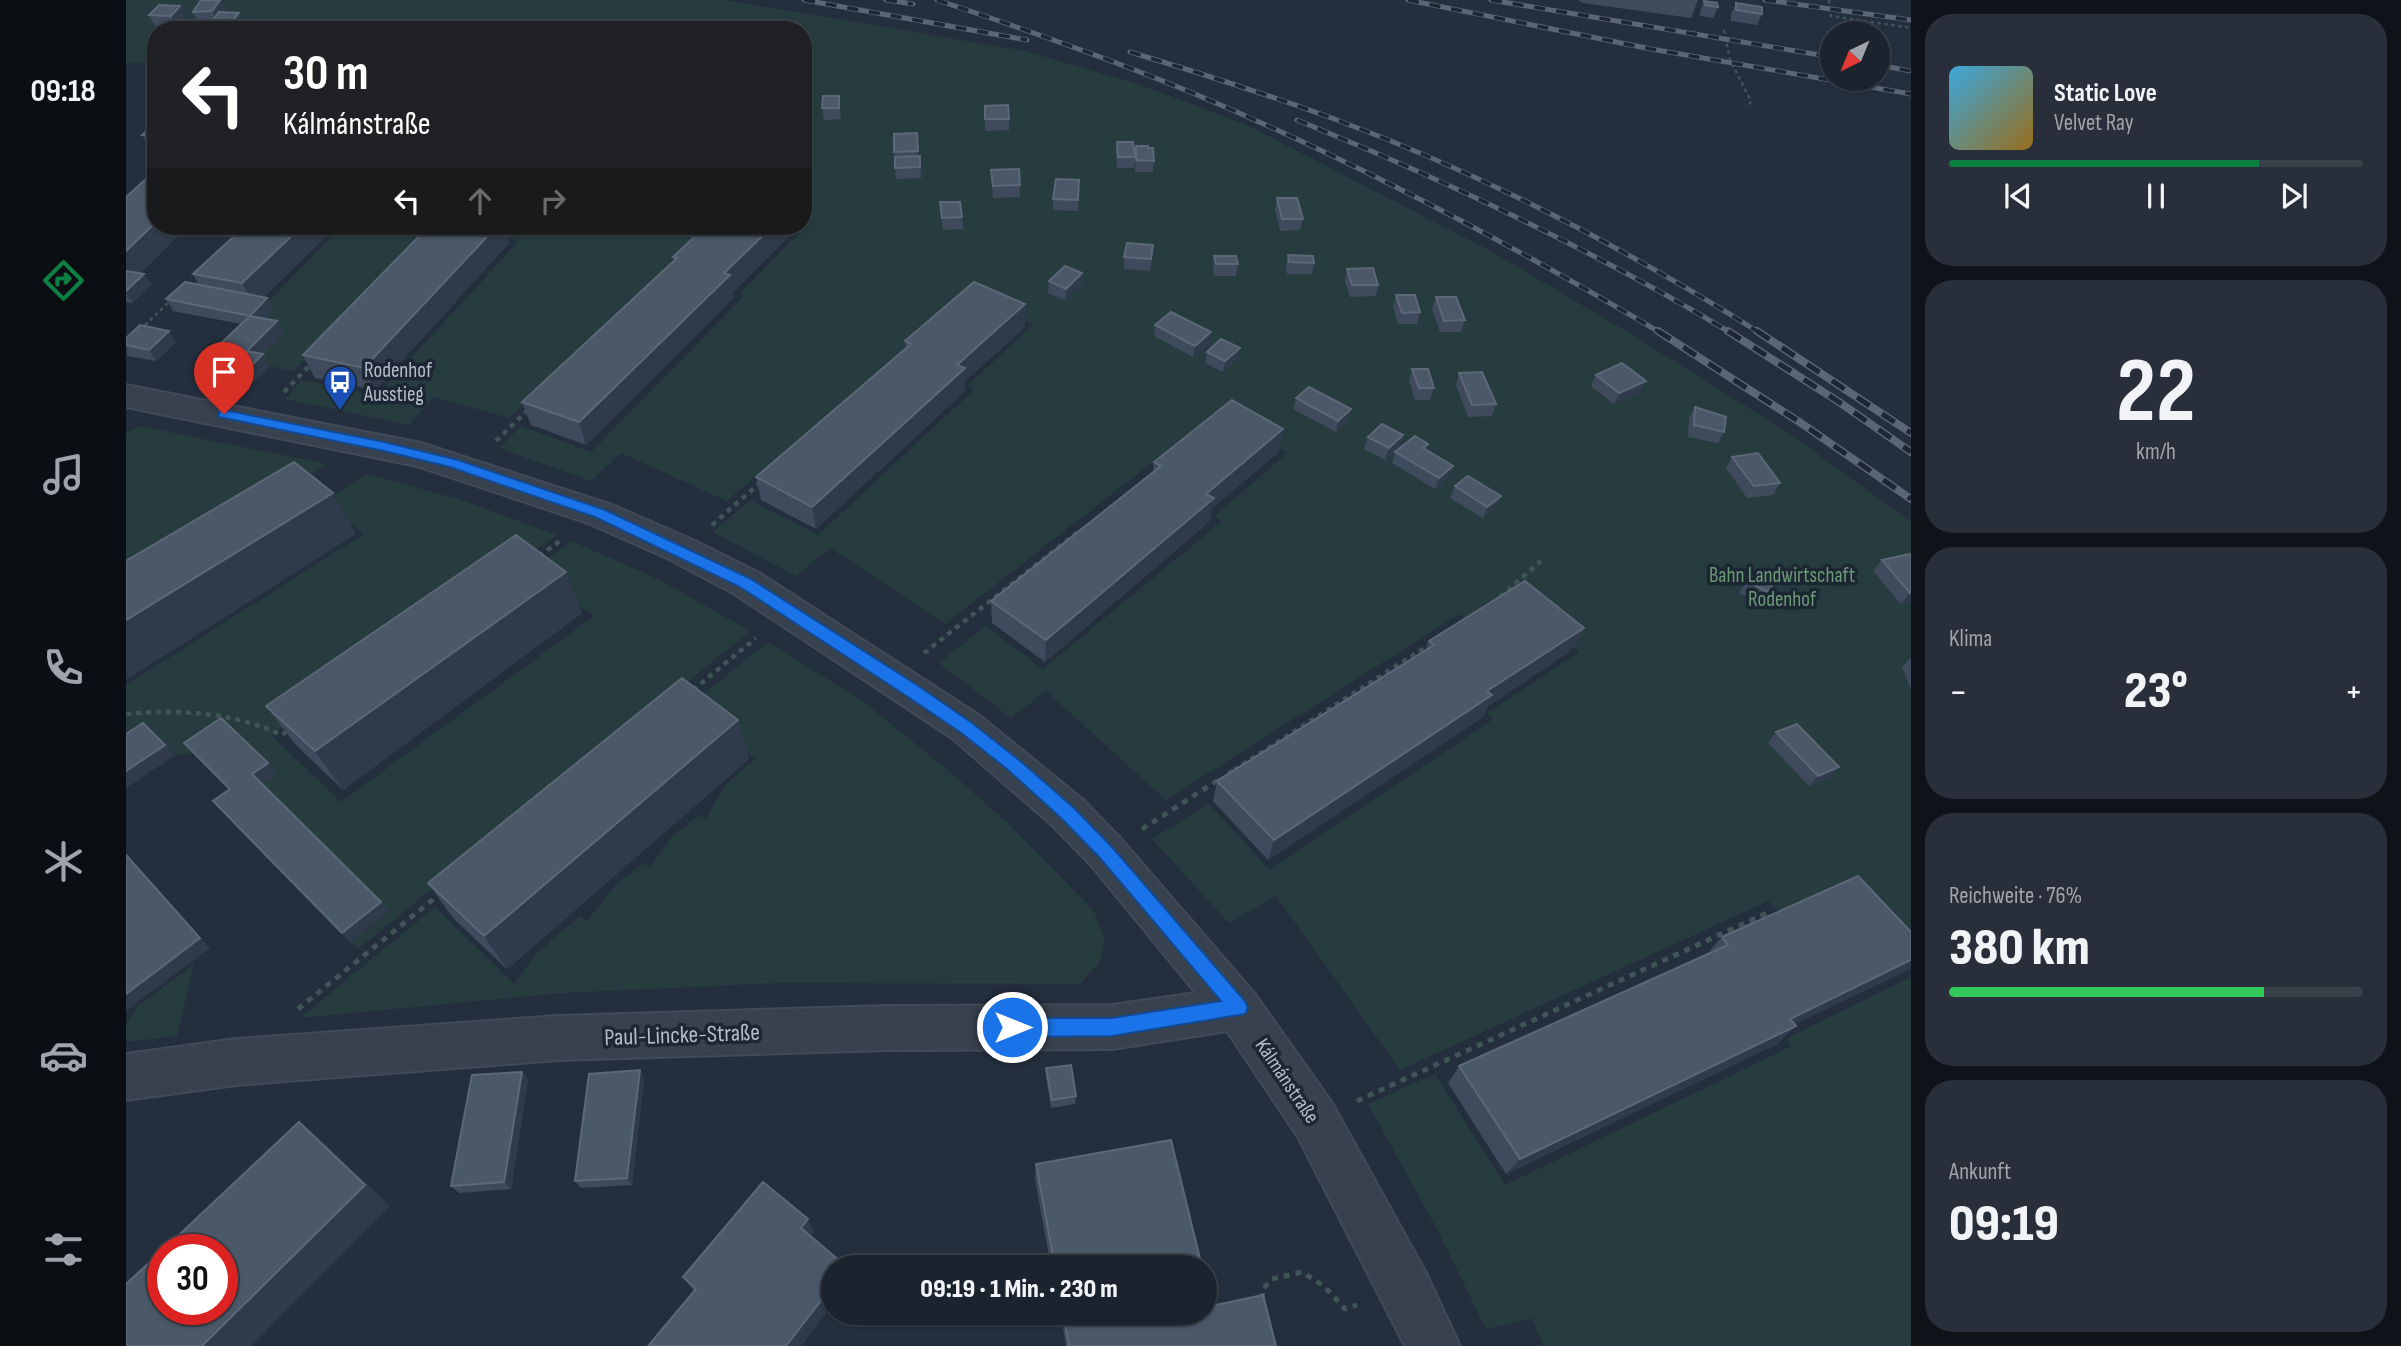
<!DOCTYPE html>
<html lang="de">
<head>
<meta charset="utf-8">
<style>
	:root { --surface:#1b232e; --page:#282f3a; --text:#f1f3f6; --muted:#a0a4aa; --line:#39404a; --accent:#0b8043 }
	body { margin:0; font-family:"Sofia Sans Condensed",sans-serif; background:var(--page); color:var(--text); height:100vh; display:flex; flex-direction:column; font-size:26px; white-space:nowrap }
	* { box-sizing:border-box; margin:0 }
	p { font-size:23px; color:var(--muted) }
	.icon { flex:none; width:38px; height:38px; fill:none; stroke:currentColor; stroke-width:2; stroke-linecap:round; stroke-linejoin:round }
	.map { position:relative; flex:1; overflow:hidden }
	.drawer { display:flex; flex-direction:column; gap:14px; padding:14px; background:#0f1319; width:490px }
	.drawer>* { flex:none }
	.banner { position:absolute; left:21px; top:21px; width:665px; height:214px; border-radius:28px; box-shadow:0 2px 5px #0004,0 0 0 2px var(--line); background:#202124; color:#fff; overflow:hidden }
	.needle { width:46px; rotate:223deg }
	.tools { position:absolute; left:1694px; top:21px; display:grid; gap:14px }
	.tools a { display:grid; place-items:center; width:70px; height:70px; border-radius:50%; background:var(--surface); box-shadow:0 2px 5px #0004,0 0 0 2px var(--line); font-size:35px }
	.speed { position:absolute; left:21px; top:1234px; display:flex; gap:14px; font-size:35px; font-weight:700; text-align:center }
	.speed>* { display:grid; place-content:center; width:91px; height:91px; border-radius:50%; background:var(--surface); box-shadow:0 2px 5px #0004,0 0 0 2px var(--line); line-height:1 }
	.speed .limit { border:10px solid #d22; background:#fff; color:#111 }
	.pin { position:absolute; display:grid; place-items:center; width:60px; height:60px; color:#fff; margin:-72px -30px; border-radius:50% 50% 50% 0; rotate:-45deg; box-shadow:0 0 7px #0007 }
	.pin .icon { rotate:45deg }
	.me { position:absolute; width:77px; margin:-38px; rotate:90deg; stroke-linejoin:round; filter:drop-shadow(0 0 5px #0008) }
	.turn { display:flex; align-items:center; gap:24px; height:147px; padding:0 21px; font-size:32px }
	.turn .icon { width:91px; height:91px; stroke-width:2.5 }
	.turn b { display:block; font-size:49px; line-height:60px }
	.lanes { display:flex; align-items:center; height:66px; padding:0 21px; background:#0003; justify-content:center; gap:35px; direction:ltr }
	.lanes .off { opacity:.35 }
	.big { font-size:52px; font-weight:800; line-height:1.1 }
	.drawer .card { flex:1; display:flex; flex-direction:column; justify-content:center; gap:10px; min-width:0; padding:0 24px; border-radius:28px; background:var(--page) }
	.drawer .dial { align-items:center; gap:0 }
	.dial b { font-size:91px; line-height:1 }
	.song { display:flex; align-items:center; gap:21px }
	.cover { width:84px; height:84px; border-radius:10px; background:linear-gradient(135deg,hsl(200 70% 55%),hsl(40 70% 35%)) }
	.played { height:7px; border-radius:4px; background:linear-gradient(90deg,var(--accent) 75%,var(--line) 75%) }
	.keys { display:flex; justify-content:space-around; direction:ltr }
	.heat { display:flex; justify-content:space-between; align-items:center; font-size:38px; direction:ltr }
	.charge { height:10px; border-radius:5px; background:linear-gradient(90deg,#34c759 76%,var(--line) 0) }
	.trip { position:absolute; left:695px; top:1255px; width:396px; height:70px; border-radius:35px; background:var(--surface); box-shadow:0 2px 5px #0004,0 0 0 2px var(--line); font-weight:800; line-height:70px; text-align:center }
	main { display:flex; flex:1; min-height:0 }
	.menu { display:flex; flex-direction:column; width:126px; justify-content:space-around; align-items:center; background:#0b0e12; color:var(--muted) }
	.menu .icon { width:49px; height:49px }
	.menu .current { color:var(--accent) }
	.menu b { font-size:32px; color:var(--text) }
	.map>svg:first-child { display:block }
</style>
</head>
<body>
<main>
<nav class="menu">
<b>09:18</b>
<svg class="icon current" aria-label="directions" viewBox="0 0 24 24"><path d="M12 3l9 9-9 9-9-9zM9 14v-3h6M13 9l2 2-2 2"/></svg>
<svg class="icon" aria-label="music" viewBox="0 0 24 24"><path d="M9 18V5l10-2v13"/><circle cx="6" cy="18" r="3"/><circle cx="16" cy="16" r="3"/></svg>
<svg class="icon" aria-label="phone" viewBox="0 0 24 24"><path d="M5 4h4l2 5-3 2q2 4 5 5l2-3 5 2v4C11 20 4 13 5 4z"/></svg>
<svg class="icon" aria-label="climate" viewBox="0 0 24 24"><path d="M12 3v18M4 7l16 10M4 17L20 7"/></svg>
<svg class="icon" aria-label="car" viewBox="0 0 24 24"><path d="M5 17H2v-5l4-1 3-4h7l3 4 3 1v5h-3M9 17h6M6 11h13"/><circle cx="7" cy="17" r="2"/><circle cx="17" cy="17" r="2"/></svg>
<svg class="icon" aria-label="filters" viewBox="0 0 24 24"><path d="M4 7h16M4 17h16"/><circle cx="9" cy="7" r="2"/><circle cx="15" cy="17" r="2"/></svg>
</nav>
<div class="map">
<svg width="1785" height="1346" viewBox="0 0 1785 1346">
	<rect width="100%" height="100%" fill="#242f3e"/>
	<path fill="#263c3f" d="M0 0H599L899 51 1012 84 1121 125 1361 249 1510 337 1664 434 1785 522V968L1712 887 1655 914 1642 901 1274 1070 1150 896 1103 923 1026 839 1083 804 1144 870 1367 719 1361 713 1453 652 1389 598 1346 625 1333 614 1040 800 920 691 885 718 813 663 859 626 917 669 1096 521 1089 516 1161 453 1101 417 1058 438 819 624 704 548 670 576 587 532 624 500 692 535 848 390 841 386 907 325 849 300 819 314 601 501 495 453 465 481 373 448 395 426 465 452 618 296 613 294 682 224 677 222V30H30V65L3 62 0 65Z
		M216 226H310L168 371 128 363 130 327 136 308Z
		M399 226H602L575 233 383 418 308 397 283 425 159 399 176 380 250 396 392 242 386 240Z
		M13 426 201 464 0 586V433Z
		M242 474 335 500 431 535 145 735 215 802 468 616 406 569 446 541 534 580 624 631 232 949 224 942 263 912 134 785 150 773 67 753 48 756 26 734 0 751V685L238 534 197 501Z
		M642 642 735 700 817 766 881 822 968 911 979 941 973 963 954 984 653 983 437 993 174 1018 309 907 388 984 410 954 454 916 461 921 488 887 517 863 524 867 545 838 573 815 579 819 601 783 629 759 561 707Z
		M68 964 51 1036 0 1042V1024L13 1005Z
		M1785 977V1346H1417L1406 1318 1360 1329 1311 1229 1242 1104 1309 1074 1379 1185 1666 1046 1660 1039Z"/>
	<g fill="none" stroke-linecap="round" stroke-linejoin="round">
		<defs>
			<path id="minor" d="M0 385 295 443 486 505 569 541 633 573 854 716 956 799 995 839 1128 993 1206 1103 1300 1273 1334 1346H1279L1172 1137 1101 1031 986 1049 761 1050 432 1060 110 1085 0 1100V1054L110 1039 432 1016 761 1006 986 1005 1070 993 965 865 926 825 826 738 607 593 543 559 462 523 291 466 0 407Z"/>
		</defs>
		<use href="#minor" stroke="#414a57" stroke-width="4"/>
		<path stroke="#3f5557" stroke-width="2.5" stroke-dasharray="3.5 3.5" stroke-linecap="butt" d="M1703 0 1705 16 1785 28
			M1598 30 1604 60 1625 101 1622 108
			M14 330 45 300"/>
		<path stroke="#3f5557" stroke-width="4.5" stroke-dasharray="5 5" stroke-linecap="butt" d="M158 392 186 363
			M370 441 404 408
			M586 525 635 482
			M413 556 437 539
			M1374 597 1415 561
			M798 653 953 531
			M567 690 630 638
			M0 714C55 709 105 712 156 735L164 729
			M1108 770 1303 645"/>
		<path stroke="#3f5557" stroke-width="5" stroke-dasharray="6 6" stroke-linecap="butt" d="M1102 774 1110 769
			M1016 829 1094 779
			M172 1009 315 893
			M1231 1101 1643 912
			M1137 1299 1136 1290 1146 1279 1176 1272 1198 1286 1219 1309 1231 1305"/>
		<use href="#minor" fill="#38414e" fill-rule="evenodd"/>
		<defs>
			<path id="rail-far1" d="M678 0 901 40
				M760 0 787 4
				M811 0C898 29 985 59 1069 94 1231 162 1385 244 1535 333
				M1282 0 1525 49 1785 94
				M1365 0 1706 57
				M1639 0 1785 20
				M1004 52C1074 73 1143 95 1211 120 1359 175 1501 249 1634 333
				M1752 65 1785 71
				M1171 120C1321 181 1466 249 1605 333"/>
			<path id="rail" d="M1532 331 1672 421 1785 499
				M1602 331 1713 402 1785 452
				M1631 331 1785 433"/>
		</defs>
		<use href="#rail-far1" stroke="#5a6575" stroke-width="5"/>
		<use href="#rail" stroke="#5a6575" stroke-width="8"/>
		<use href="#rail-far1" stroke="#1d2633" stroke-width="3.5" stroke-dasharray="11" stroke-linecap="butt"/>
		<use href="#rail" stroke="#1d2633" stroke-width="5" stroke-dasharray="15" stroke-linecap="butt"/>
	</g>
	<path fill="#3f4b5c" d="M1452 0H1572L1565 18 1457 3Z
		M1578 1 1592 7 1587 18 1574 16V12Z
		M1610 3 1636 14 1631 25 1605 21V14Z
		M100 10 99 12 113 13 118 24 113 30H91L88 23H72L67 12Z
		M23 15 60 17 51 27 29 26Z
		M713 96 715 119 698 120 696 108Z
		M859 106 883 119V130L859 131Z
		M30 122V147L23 146 16 135Z
		M791 133 792 156H794L795 178 770 179 768 152Z
		M991 142 1009 157 1008 168H991L990 153Z
		M1010 146 1022 148 1028 161 1027 172H1009Z
		M865 170 894 185V197L867 198Z
		M953 180 952 211 927 210V199Z
		M0 197 14 273 18 274 25 285 6 303 0 302Z
		M1151 198 1177 219 1174 230 1154 231 1149 210Z
		M814 202 836 217 837 229 817 230Z
		M119 226H210L137 298 147 310 139 319 157 333 137 354 143 366 129 381 114 378 107 366 113 360 100 357 93 345 115 324 47 311 40 299 73 285 67 274Z
		M580 226H673L607 292 608 297 460 445 405 425 396 402 548 261 547 257Z
		M382 240 383 243 249 390 189 378 177 355Z
		M1027 245 1024 271 998 269V257Z
		M1162 255 1188 263 1186 274H1161L1160 267Z
		M1088 256 1112 264 1110 276H1088L1087 268Z
		M1221 269 1252 285 1250 296 1224 297 1219 281Z
		M923 281 956 284 939 300 922 293Z
		M1270 295 1294 312 1291 324H1272L1267 307Z
		M1310 297 1339 320 1335 332H1314L1306 309Z
		M899 304V327L839 381V391L690 529 635 500 630 477 780 348 779 341Z
		M1029 325 1083 344 1067 357 1028 336Z
		M0 338 50 342 30 361 1 356Z
		M1081 352 1112 359 1097 372 1079 363Z
		M1286 369 1308 388 1304 400H1289L1283 381Z
		M1333 373 1370 404 1366 416 1342 417 1330 385Z
		M1470 375 1514 393 1488 404 1465 386Z
		M1170 398 1222 421 1210 432 1167 409Z
		M1569 407 1598 432 1592 443 1562 437 1563 418Z
		M1242 437 1274 447 1259 460 1238 449Z
		M1302 444 1300 449 1323 477 1309 489 1266 463 1269 452Z
		M1153 452 1086 508 1084 521 919 662 866 623 865 601 1027 472 1028 462Z
		M1606 457 1654 483 1647 495 1621 498 1600 468Z
		M1329 486 1375 496 1370 507 1357 518 1324 498Z
		M1784 554 1785 602 1775 604 1747 571 1756 560Z
		M1628 570 1649 581 1634 603 1613 593Z
		M456 613 217 790 169 744 140 706Z
		M1303 641 1446 650 1362 706 1357 717 1142 860 1087 801 1091 781 1299 651Z
		M1785 657V689L1776 668Z
		M612 720 623 759 381 969 327 918 302 883Z
		M1650 732 1704 778 1683 786 1642 743Z
		M58 743 150 774 136 784 263 911 224 942 87 801 103 790Z
		M1785 932V967L1782 970 1668 1024 1670 1026 1651 1044 1380 1174 1322 1083 1333 1066 1581 954 1596 937Z
		M920 1068 950 1096 949 1104 925 1108 920 1077Z
		M514 1070 518 1079 506 1185 455 1188 449 1181Z
		M396 1072 402 1080 385 1189 333 1193 325 1186Z
		M910 1164 1076 1267H925L909 1179Z
		M688 1232 568 1291 557 1277Z
		M1085 1306 1150 1346H940L934 1312H1078Z"/>
	<path fill="#2f3b4b" d="M94 0H95L100 10 93 20H90L86 11Z
		M54 6 60 17 51 27 45 16Z
		M113 13 118 24 113 30H111L107 20Z
		M30 222V226H62L6 282 0 272V251Z
		M176 226H210L129 306 116 283Z
		M371 226H395L382 240 383 243 249 390 238 368Z
		M647 226H673L607 292 608 297 460 445 453 422 598 273Z
		M956 273V284L939 300 940 289Z
		M18 274 25 285 6 303 0 293V291Z
		M141 298 147 310 130 327 124 316Z
		M899 304V327L839 381V391L690 529 686 507 831 365Z
		M151 321 157 333 128 363 121 351Z
		M43 331 50 342 30 361 23 350Z
		M1085 332 1083 344 1067 357 1069 346Z
		M1114 348 1112 359 1097 372 1099 361Z
		M137 354 143 366 129 381 122 369Z
		M1520 381 1514 393 1488 404 1493 393Z
		M1225 409 1222 421 1210 432 1212 421Z
		M1157 429 1153 452 1086 508 1084 521 919 662 920 640 1080 494Z
		M1277 435 1274 447 1259 460 1263 448Z
		M1327 466 1323 477 1309 489 1313 478Z
		M207 493 230 534 0 680V620Z
		M1375 496 1370 507 1357 518 1361 507Z
		M440 572 456 613 217 790 189 751Z
		M1784 593H1785V602L1775 604Z
		M1458 628 1446 650 1362 706 1357 717 1142 860 1148 840 1361 691Z
		M612 720 623 759 381 969 358 936Z
		M39 745 48 756 0 788V771Z
		M142 763 150 774 134 785 126 774Z
		M1713 767 1704 778 1683 786 1692 776Z
		M0 854 84 948 0 1011Z
		M255 902 263 911 224 942 216 933Z
		M1785 960V967L1782 970 1645 1036 1664 1019Z
		M1670 1026 1651 1044 1380 1174 1394 1159Z
		M514 1070 518 1079 506 1185 501 1178Z
		M396 1072 402 1080 385 1189 378 1182Z
		M173 1122 200 1145 264 1206 125 1346H76Z
		M682 1219 688 1232 681 1241 675 1228Z
		M707 1285V1304L675 1346H660Z"/>
	<path fill="#4b5868" stroke="#5c6777" stroke-width="2" d="M75 0H94L86 11 67 12Z
		M1578 1 1591 3 1592 7 1579 5Z
		M1610 3 1636 7V14L1610 10Z
		M33 5 54 6 45 16 23 15Z
		M93 12 113 13 107 20H87Z
		M171 24 191 28 190 30H166Z
		M697 96H713V108H696Z
		M882 105 883 119H859V106Z
		M30 122V136L16 135Z
		M791 133 792 151 768 152V134Z
		M991 142H1007L1009 157H992Z
		M1010 146H1022V148H1027L1028 161 1010 160Z
		M794 156V167L769 168V157Z
		M893 169 894 185 867 186 865 170Z
		M30 170V222L0 251V197Z
		M930 179 953 180 952 200 927 199Z
		M1151 198H1171L1177 219H1156Z
		M814 202H834L836 217 816 218Z
		M119 226H176L116 283 67 274Z
		M303 226H371L238 368 177 355Z
		M580 226H647L598 273 604 275 453 422 396 402 551 258 547 257Z
		M1001 243 1027 245 1025 259 998 257Z
		M1162 255 1187 256 1188 263 1163 262Z
		M1088 256H1110L1112 264H1090Z
		M939 266 956 273 940 289 923 281Z
		M1247 268 1252 285H1226L1221 269Z
		M0 271 18 274 0 291Z
		M59 282 141 298 124 316 40 299Z
		M848 282 899 304 831 365 839 368 686 507 630 477 785 344 779 341Z
		M1270 295H1289L1294 312 1276 313Z
		M1310 297H1330L1339 320 1318 321Z
		M1045 312 1085 332 1069 346 1029 325Z
		M124 316 151 321 121 351 137 354 122 369 107 366 121 351 93 345Z
		M14 325 43 331 23 350 0 345V338Z
		M1095 339 1114 348 1099 361 1081 352Z
		M1496 363 1520 381 1493 393 1470 375Z
		M1286 369H1302L1308 388H1293Z
		M1356 372 1370 404 1346 405 1333 373Z
		M1183 387 1225 409 1212 421 1170 398Z
		M1106 400 1157 429 1080 494 1088 498 920 640 865 601 1035 466 1028 462Z
		M1569 407 1600 417 1598 432 1568 425Z
		M1256 424 1277 435 1263 448 1242 437Z
		M1289 436 1302 444 1297 448 1327 466 1313 478 1269 452Z
		M1632 453 1654 483 1628 486 1606 457Z
		M168 462 207 493 0 620V561Z
		M1342 476 1375 496 1361 507 1329 486Z
		M390 535 440 572 189 751 140 706Z
		M1784 554 1785 556V593H1784L1756 560Z
		M1628 570 1649 581 1641 592 1620 581Z
		M1399 581 1458 628 1361 691 1366 695 1148 840 1091 781 1308 645 1303 641Z
		M556 678 612 720 358 936 302 883Z
		M95 718 142 763 126 774 255 902 216 933 87 801 104 789 58 743Z
		M17 723 39 745 0 771V734Z
		M1671 724 1713 767 1692 776 1650 732Z
		M0 855 74 938 0 994Z
		M1732 876 1785 932V960L1664 1019 1670 1026 1394 1159 1333 1066 1602 945 1596 937Z
		M945 1065 950 1096 926 1100 920 1068Z
		M514 1070 501 1178 449 1181 463 1074Z
		M396 1072 378 1182 325 1186 346 1075Z
		M173 1122 239 1185 76 1346H0V1284L37 1250V1309H96V1250H37Z
		M1045 1140 1076 1267H929L910 1164Z
		M637 1182 682 1219 675 1228 721 1267H707V1285L660 1346H522L570 1289 557 1277Z
		M1078 1276 1085 1306 1137 1295 1150 1346H943L937 1312H1078Z"/>
	<path fill="#1a73e8" stroke="#114b97" stroke-width="2" d="M98 410 258 442 332 460 479 510 625 579 791 685 846 723 893 760 947 807 986 847 1119 1001 1122 1008 1119 1014 986 1036 886 1037 879 1034 876 1027 879 1021 886 1018H986L1095 1001 974 858 935 818 881 769 834 732 779 695 614 587 469 517 324 467 258 451 93 417V411Z"/>
	<defs>
		<symbol id="bus-pin" viewBox="-11 -11 22 30"><path d="M0 17L-7.5 6A9.5 9.5 0 1 1 7.5 6Z" fill="#1a4fb4" stroke="#1d2633"/><path d="M-5-6H5V4H4V6H2V4H-2V6H-4V4H-5ZM-3.5-4V0h7V-4ZM-3.5 1.2v1.5H-2V1.2ZM2 1.2v1.5H3.5V1.2Z" fill="#fff"/></symbol>
	</defs>
	<g fill-rule="evenodd">
		<use href="#bus-pin" x="195" y="363" width="38" height="52"/>
	</g>
	<g text-anchor="middle" dominant-baseline="central" stroke-width="7" stroke-linejoin="round" paint-order="stroke">
		<g font-size="21" fill="#b4bcc9" stroke="#1d2633" text-anchor="start">
			<text x="238" y="370">Rodenhof<tspan x="238" dy="24">Ausstieg</tspan></text>
		</g>
		<g font-size="21" fill="#6b9a76" stroke="#1d2633">
			<text x="1656" y="575">Bahn Landwirtschaft<tspan x="1656" dy="24">Rodenhof</tspan></text>
		</g>
		<g font-size="21" fill="#b4bcc9" stroke="#1d2633">
			<text transform="translate(1161 1081) rotate(56)">Kálmánstraße</text>
		</g>
		<g font-size="24" fill="#b4bcc9" stroke="#1d2633">
			<text transform="translate(556 1035) rotate(-2)">Paul-Lincke-Straße</text>
		</g>
	</g>
</svg>
<div class="tools">
<a><svg class="needle" viewBox="-14 -14 28 28"><path d="M0-13l5 13h-10z" fill="#e53935"/><path d="M0 13l5-13h-10z" fill="#a0a4aa"/></svg></a>
</div>
<div class="speed"><div class="limit">30</div></div>
<div class="pin" style="left:98px;top:414px;background:#d93025"><svg class="icon" aria-label="arrive" viewBox="0 0 24 24"><path d="M6 21V4h12l-3 4 3 4H6"/></svg></div>
<svg class="me" style="left:886px;top:1027px" viewBox="-20 -20 40 40"><circle r="17" fill="#1a73e8" stroke="#fff" stroke-width="3"/><path d="M0-11L8 9 0 5-8 9z" fill="#fff"/></svg>
<div class="trip">09:19 · 1 Min. · 230 m</div>
<div class="banner">
<div class="turn"><svg class="icon" aria-label="left" viewBox="0 0 24 24"><path d="M17 20v-9H6M10 6l-5 5 5 5"/></svg><div><b>30 m</b>Kálmánstraße</div></div>
<div class="lanes"><svg class="icon" aria-label="left" viewBox="0 0 24 24"><path d="M17 20v-9H6M10 6l-5 5 5 5"/></svg><svg class="icon off" aria-label="ahead" viewBox="0 0 24 24"><path d="M12 20V5M6 11l6-6 6 6"/></svg><svg class="icon off" aria-label="right" viewBox="0 0 24 24"><path d="M7 20v-9h11M14 6l5 5-5 5"/></svg></div>
</div>
</div>
<section class="drawer">
<div class="card">
<div class="song"><i class="cover"></i><div><b>Static Love</b><p>Velvet Ray</p></div></div>
<div class="played"></div>
<div class="keys"><svg class="icon" aria-label="previous" viewBox="0 0 24 24"><path d="M18 5L8 12l10 7zM5 5v14"/></svg><svg class="icon" aria-label="pause" viewBox="0 0 24 24"><path d="M8 5v14M16 5v14"/></svg><svg class="icon" aria-label="next" viewBox="0 0 24 24"><path d="M6 5l10 7-10 7zM19 5v14"/></svg></div>
</div>
<div class="card dial"><b>22</b><p>km/h</p></div>
<div class="card"><p>Klima</p>
<div class="heat"><a>−</a><b class="big">23°</b><a>+</a></div>
</div>
<div class="card"><p>Reichweite · 76%</p><b class="big">380 km</b><div class="charge"></div></div>
<div class="card"><p>Ankunft</p><b class="big">09:19</b></div>
</section>
</main>
</body>
</html>
